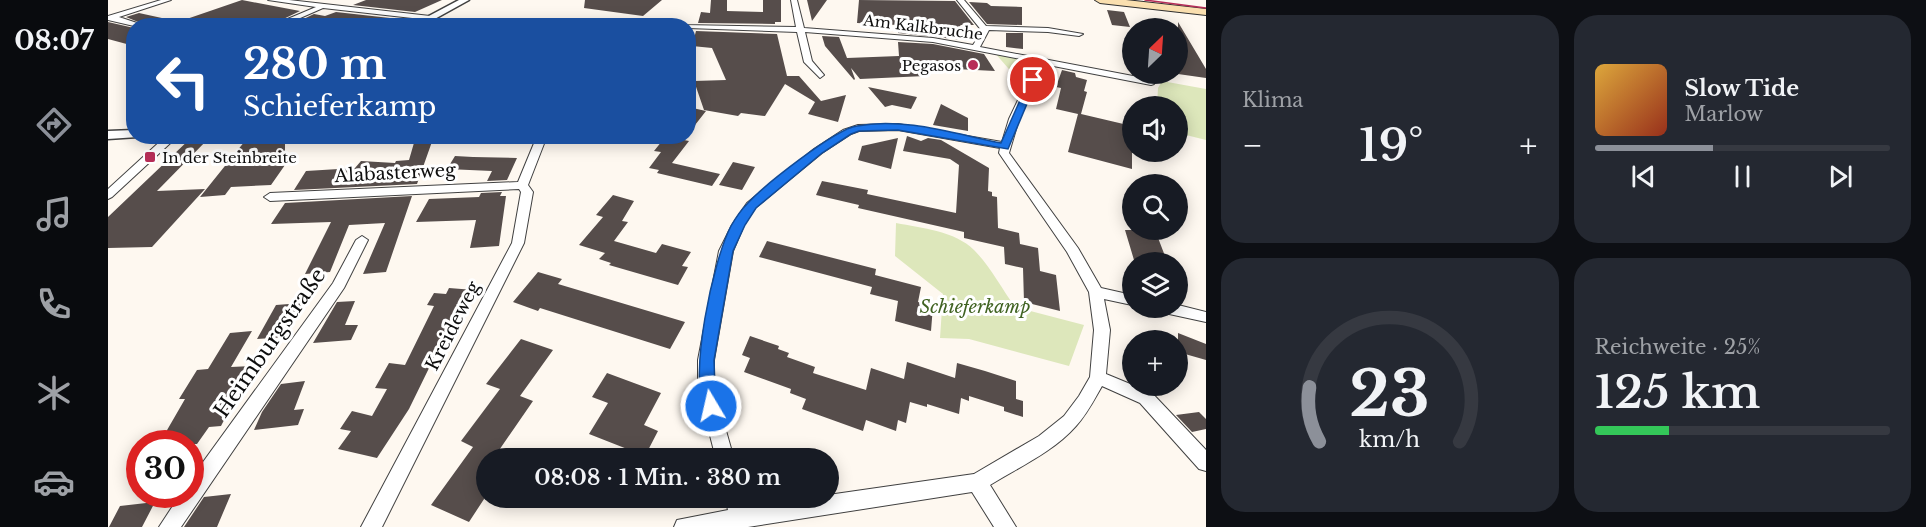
<!DOCTYPE html>
<html lang="de">
<head>
<meta charset="utf-8">
<style>
	:root { --surface:#171b24; --page:#242831; --text:#f1f3f6; --muted:#9ea1a6; --line:#363941; --accent:#8c9099 }
	body { margin:0; font-family:"Libre Baskerville",serif; background:var(--page); color:var(--text); height:100vh; display:flex; flex-direction:column; font-size:22px; white-space:nowrap }
	* { box-sizing:border-box; margin:0 }
	p { font-size:20px; color:var(--muted) }
	.icon { flex:none; width:33px; height:33px; fill:none; stroke:currentColor; stroke-width:2; stroke-linecap:round; stroke-linejoin:round }
	.map { position:relative; flex:1; overflow:hidden }
	.details { display:flex; flex-direction:column; gap:15px; padding:15px; background:#0d0f14; width:720px }
	.details>* { flex:none }
	.banner { position:absolute; left:18px; top:18px; width:570px; height:126px; border-radius:24px; box-shadow:0 3px 15px #0003; background:#1a4fa0; color:#fff; overflow:hidden }
	.needle { width:39px; rotate:25deg }
	.fabs { position:absolute; left:1014px; top:18px; display:grid; gap:12px }
	.fabs a { display:grid; place-items:center; width:66px; height:66px; border-radius:50%; background:var(--surface); box-shadow:0 3px 15px #0003; font-size:30px }
	.speed { position:absolute; left:18px; top:430px; display:flex; gap:12px; font-size:30px; font-weight:700; text-align:center }
	.speed>* { display:grid; place-content:center; width:78px; height:78px; border-radius:50%; background:var(--surface); box-shadow:0 3px 15px #0003; line-height:1 }
	.speed .limit { border:9px solid #d22; background:#fff; color:#111 }
	.pin { position:absolute; display:grid; place-items:center; width:51px; height:51px; color:#fff; margin:-26px; border:3px solid #fff; border-radius:50%; box-shadow:0 2px 6px #0007 }
	.me { position:absolute; width:66px; margin:-33px; rotate:351deg; stroke-linejoin:round; filter:drop-shadow(0 0 4px #0008) }
	.turn { display:flex; align-items:center; gap:21px; height:126px; padding:0 18px; font-size:27px }
	.turn .icon { width:78px; height:78px; stroke-width:2.5 }
	.turn b { display:block; font-size:42px; line-height:51px }
	.big { font-size:45px; font-weight:600; line-height:1.1 }
	.details .tile { flex:1; display:flex; flex-direction:column; justify-content:center; gap:9px; min-width:0; padding:0 21px; border-radius:24px; background:var(--page) }
	.details .dial { align-items:center; gap:0 }
	.dial svg { height:156px; overflow:visible; fill:none; stroke:var(--line); stroke-width:7; stroke-linecap:round; text-anchor:middle }
	.dial text { fill:var(--text); stroke:none }
	.song { display:flex; align-items:center; gap:18px }
	.cover { width:72px; height:72px; border-radius:9px; background:linear-gradient(135deg,hsl(40 70% 55%),hsl(10 70% 35%)) }
	.played { height:6px; border-radius:3px; background:linear-gradient(90deg,var(--accent) 40%,var(--line) 40%) }
	.keys { display:flex; justify-content:space-around; direction:ltr }
	.heat { display:flex; justify-content:space-between; align-items:center; font-size:33px; direction:ltr }
	.charge { height:9px; border-radius:4px; background:linear-gradient(90deg,#34c759 25%,var(--line) 0) }
	.details .tiles { flex:1; display:grid; gap:15px; grid-template-columns:repeat(2,1fr) }
	.trip { position:absolute; left:368px; top:448px; width:363px; height:60px; border-radius:30px; background:var(--surface); box-shadow:0 3px 15px #0003; font-weight:600; line-height:60px; text-align:center }
	main { display:flex; flex:1; min-height:0 }
	.tab-bar { display:flex; flex-direction:column; width:108px; justify-content:space-around; align-items:center; background:#090b0e; color:var(--muted) }
	.tab-bar .icon { width:42px; height:42px }
	.tab-bar .on { color:var(--accent) }
	.tab-bar b { font-size:27px; color:var(--text) }
	.map>svg:first-child { display:block }
</style>
</head>
<body>
<main>
<nav class="tab-bar">
<b>08:07</b>
<svg class="icon on" aria-label="directions" viewBox="0 0 24 24"><path d="M12 3l9 9-9 9-9-9zM9 14v-3h6M13 9l2 2-2 2"/></svg>
<svg class="icon" aria-label="music" viewBox="0 0 24 24"><path d="M9 18V5l10-2v13"/><circle cx="6" cy="18" r="3"/><circle cx="16" cy="16" r="3"/></svg>
<svg class="icon" aria-label="phone" viewBox="0 0 24 24"><path d="M5 4h4l2 5-3 2q2 4 5 5l2-3 5 2v4C11 20 4 13 5 4z"/></svg>
<svg class="icon" aria-label="climate" viewBox="0 0 24 24"><path d="M12 3v18M4 7l16 10M4 17L20 7"/></svg>
<svg class="icon" aria-label="car" viewBox="0 0 24 24"><path d="M5 17H2v-5l4-1 3-4h7l3 4 3 1v5h-3M9 17h6M6 11h13"/><circle cx="7" cy="17" r="2"/><circle cx="17" cy="17" r="2"/></svg>
</nav>
<div class="map">
<svg width="1098" height="527" viewBox="0 0 1098 527">
	<rect width="100%" height="100%" fill="#fef8f0"/>
	<path fill="#dde7bb" d="M343 19 499 25 332 26Z
		M886 52 915 58 921 63 914 76H907Z
		M1054 81 1098 89V140L1070 133V106H1049L1050 88Z
		M788 223C814 228 847 231 866 250 882 266 894 289 907 307L976 325 961 366 861 339 832 338 835 294 787 256Z"/>
	<path fill="#564d4b" d="M134 0 192 11 161 26H68L67 23Z
		M258 0H334L307 12 245 5Z
		M477 0H554L535 16 476 8Z
		M603 0H619V11L655 12V0H673V22H667V24L590 23 593 12 602 13Z
		M699 0H719L704 21Z
		M751 0 847 1 866 25H852L865 41 790 33V25L749 23Z
		M861 2 879 3 883 6 914 7V25L879 24Z
		M999 10 1016 12 1022 27 1004 25Z
		M228 12 291 19 276 26H181L206 14 217 16Z
		M31 13 63 20 62 26H40L18 17Z
		M0 22 26 28V46L0 39Z
		M1070 22 1098 69V78L1070 74Z
		M588 31 669 34 679 76H691L713 101 738 95 730 122 700 114 707 102 677 84 657 116 633 113 630 116 596 110 586 81 618 80 604 48 584 46Z
		M898 33H915V49L898 47Z
		M714 36 731 37 739 58 791 56 790 42 825 44 876 54 887 71 848 69 846 66 808 67 817 76 752 79 743 68 747 79 746 80 717 46Z
		M954 70 967 73 968 77 979 80 976 91 979 92 973 114 1024 126V169L960 152 970 114 948 109 953 88 948 87Z
		M760 87 809 97 803 109 784 105 777 107Z
		M833 104 860 118V131L825 125Z
		M580 107 598 111 580 134Z
		M85 136H103L49 191 97 189 44 247 0 248V217Z
		M141 136H177V165L163 185 123 187 117 195 92 197Z
		M308 136H326L309 184 186 190 198 171 247 168 253 161 287 163 288 161 301 160Z
		M558 136H578L576 140 581 141 564 163 612 174 604 186 549 173 551 170 541 168 553 152 546 151Z
		M799 136 813 141 820 138 833 140 881 168 880 191 884 192V196L889 197 890 228 911 233 912 244 930 248 932 271 948 275 952 311 916 302 915 268 897 264 896 247 856 238V232L750 208 751 205 708 195 714 181 760 190 759 194 848 213 851 165 842 159 795 151Z
		M790 138 783 169 750 160 754 146Z
		M347 156 365 157 409 158 399 180 379 181 384 171 339 169Z
		M625 162 647 167 634 190 611 185Z
		M394 192 392 196H398L391 246 362 248 368 220 308 222 321 199 371 197 373 193Z
		M505 195 526 201 514 221 520 222 506 241 548 253 554 244 583 252 574 266 580 267 570 285 501 265 503 263 491 259 497 253 471 245 495 217 488 215Z
		M304 196 278 272 255 274 277 223 241 225 222 272 197 274 223 222 163 224 177 203Z
		M1017 230H1047L1057 256H1054L1057 262H1030L1026 260Z
		M659 241 768 269 767 275 813 287 810 302 825 306 823 331 787 321 790 301 762 294 764 287 651 257Z
		M430 272 454 279 450 284 577 322 562 349 432 308 430 311 405 302Z
		M341 288 366 290 352 318 346 317 301 409 269 458 230 449 243 431 232 429 244 411 264 416 279 389 267 388 281 363 297 365 326 306 319 305 326 293 338 294Z
		M247 301 237 325H250L243 340 205 343 229 302Z
		M194 303 178 337 149 339 168 305Z
		M144 331 123 367 144 366 113 426 101 427 89 444H51L77 399H71L89 370 100 369 122 333Z
		M1070 333 1098 344V360L1070 352Z
		M642 336 671 346 670 349 681 353 679 357 707 367 705 373 758 390 763 368 796 379 799 362 847 378 849 363 877 371 908 381V399L915 401V417L896 411V407L861 396V401L853 398 851 414 819 404V407L802 402 798 423 790 420 788 431 758 420 755 431 694 409 698 399 682 393 683 389 636 372 642 358 634 355Z
		M413 339 445 350 412 396 425 401 385 459H378V496L361 522 323 505 365 447 353 441 392 389 378 384Z
		M499 373 553 393 536 425 550 431 537 456 481 434 500 403 484 397Z
		M197 381 186 410 196 409 190 425 146 430 154 412 173 384Z
		M1091 412 1098 419V429L1084 432 1068 415Z
		M123 494 109 527H76L96 497Z
		M47 502 34 527H1L12 506Z"/>
	<g fill="none" stroke-linecap="round" stroke-linejoin="round">
		<defs>
			<path id="minor" d="M53 0H63L11 17 38 26H26L0 20V16Z
				M160 0H181L322 16 326 18 322 20 215 8 174 26H163L208 7Z
				M683 0H689L696 28 825 38 865 45 874 31 849 0H856L878 26 940 28 975 34 971 36 940 32 881 30 872 47 1046 80V84L1043 85 935 64 911 119 901 153 970 248 993 288 1024 295V305L996 299 1002 330 998 374 1044 393 1098 450V471L1091 469 1032 403 994 386C986 400 979 414 968 426 945 452 911 467 882 485L908 527H886L864 492 640 527H566L569 520 620 510 617 498H637L639 507 703 498H720V495L866 474 931 436 956 416 971 396 982 377 986 330 981 292 959 252 891 153 892 148 790 130 751 131 743 134 714 153 647 208 636 225 625 251 606 360V388L626 459H608L590 388V360L611 251 624 225 639 203 706 149 735 130 750 125 790 124 894 142 901 119 928 62 825 42 697 32 704 61 716 75 712 78 696 62 689 32 580 28V26H497L512 21 577 25 688 27Z
				M58 136H70L4 197 0 199V189Z
				M429 136H439L420 185 425 192 416 243 274 527H253L404 243 413 192 411 189 162 201 156 197 162 193 410 182Z
				M254 236 260 240 236 288 73 527H51L72 495H82V480L225 283 248 240Z
				M1070 305 1098 312V322L1052 312 1050 308H1070Z"/>
			<path id="tertiary" d="M351 0H361L314 26H302Z
				M26 130V136L30 137 0 139V131Z"/>
			<path id="secondary" d="M987 0H1018L1098 9V15L992 3Z"/>
		</defs>
		<use href="#minor" stroke="#414141" stroke-width="2"/>
		<use href="#tertiary" stroke="#414141" stroke-width="3"/>
		<use href="#secondary" stroke="#303030" stroke-width="2"/>
		<use href="#minor" fill="#fff" fill-rule="evenodd"/>
		<use href="#tertiary" fill="#fff" fill-rule="evenodd"/>
		<use href="#secondary" fill="#fadfaf" fill-rule="evenodd"/>
		<path stroke="#b72d57" stroke-width="1.5" d="M1037 0 1098 8"/>
	</g>
	<path fill="#1a73e8" stroke="#114b97" stroke-width="1.5" d="M925 77 929 80 900 149 790 130 751 131 743 134 714 153 648 208 637 225 625 251 606 360 607 388 612 406 609 411 603 413 597 411C580 377 605 260 623 226 627 219 633 210 639 204 655 186 727 129 749 126 796 117 847 134 893 143L921 80Z"/>
	<g fill="#b72d57" stroke="#fff" stroke-width="2">
		<circle cx="865" cy="65" r="6"/>
		<rect x="36" y="151" width="12" height="12" rx="3"/>
	</g>
	<g text-anchor="middle" dominant-baseline="central" stroke-width="6" stroke-linejoin="round" paint-order="stroke">
		<g font-size="15" fill="#0e0e0e" stroke="#fff">
			<text transform="translate(815 27) rotate(7)">Am Kalkbruche</text>
		</g>
		<g font-size="15" fill="#0e0e0e" stroke="#fff" text-anchor="end">
			<text x="853" y="65">Pegasos</text>
			<text x="54" y="157" text-anchor="start">In der Steinbreite</text>
		</g>
		<g font-size="18" fill="#0e0e0e" stroke="#fff">
			<text transform="translate(287 173) rotate(-3)">Alabasterweg</text>
			<text transform="translate(345 326) rotate(-63)">Kreideweg</text>
		</g>
		<g font-size="18" font-style="italic" fill="#406322" stroke="#fff">
			<text x="867" y="307">Schieferkamp</text>
		</g>
		<g font-size="21" fill="#0e0e0e" stroke="#fff">
			<text transform="translate(162 343) rotate(-55)">Heimburgstraße</text>
		</g>
	</g>
</svg>
<div class="fabs">
<a><svg class="needle" viewBox="-14 -14 28 28"><path d="M0-13l5 13h-10z" fill="#e53935"/><path d="M0 13l5-13h-10z" fill="#9ea1a6"/></svg></a>
<a><svg class="icon" aria-label="sound" viewBox="0 0 24 24"><path d="M4 9h4l5-4v14l-5-4H4zM17 9q2 3 0 6"/></svg></a>
<a><svg class="icon" aria-label="search" viewBox="0 0 24 24"><circle cx="10" cy="10" r="6"/><path d="M15 15l6 6"/></svg></a>
<a><svg class="icon" aria-label="layers" viewBox="0 0 24 24"><path d="M12 4l9 5-9 5-9-5zM3 14l9 5 9-5"/></svg></a>
<a>+</a>
</div>
<div class="speed"><div class="limit">30</div></div>
<div class="pin" style="left:925px;top:80px;background:#d93025"><svg class="icon" aria-label="arrive" viewBox="0 0 24 24"><path d="M6 21V4h12l-3 4 3 4H6"/></svg></div>
<svg class="me" style="left:603px;top:406px" viewBox="-20 -20 40 40"><circle r="17" fill="#1a73e8" stroke="#fff" stroke-width="3"/><path d="M0-11L8 9 0 5-8 9z" fill="#fff"/></svg>
<div class="trip">08:08 · 1 Min. · 380 m</div>
<div class="banner">
<div class="turn"><svg class="icon" aria-label="left" viewBox="0 0 24 24"><path d="M17 20v-9H6M10 6l-5 5 5 5"/></svg><div><b>280 m</b>Schieferkamp</div></div>
</div>
</div>
<section class="details">
<div class="tiles">
<div class="tile"><p>Klima</p>
<div class="heat"><a>−</a><b class="big">19°</b><a>+</a></div>
</div>
<div class="tile">
<div class="song"><i class="cover"></i><div><b>Slow Tide</b><p>Marlow</p></div></div>
<div class="played"></div>
<div class="keys"><svg class="icon" aria-label="previous" viewBox="0 0 24 24"><path d="M18 5L8 12l10 7zM5 5v14"/></svg><svg class="icon" aria-label="pause" viewBox="0 0 24 24"><path d="M8 5v14M16 5v14"/></svg><svg class="icon" aria-label="next" viewBox="0 0 24 24"><path d="M6 5l10 7-10 7zM19 5v14"/></svg></div>
</div>
<div class="tile dial"><svg viewBox="0 0 100 80">
<path d="M14 69A42 42 0 1 1 86 69"/>
<path d="M14 69A42 42 0 0 1 9 41" stroke="#8c9099"/>
<text x="50" y="56" font-size="32" font-weight="700">23</text>
<text x="50" y="72" font-size="11">km/h</text>
</svg></div>
<div class="tile"><p>Reichweite · 25%</p><b class="big">125 km</b><div class="charge"></div></div>
</div>
</section>
</main>
</body>
</html>
